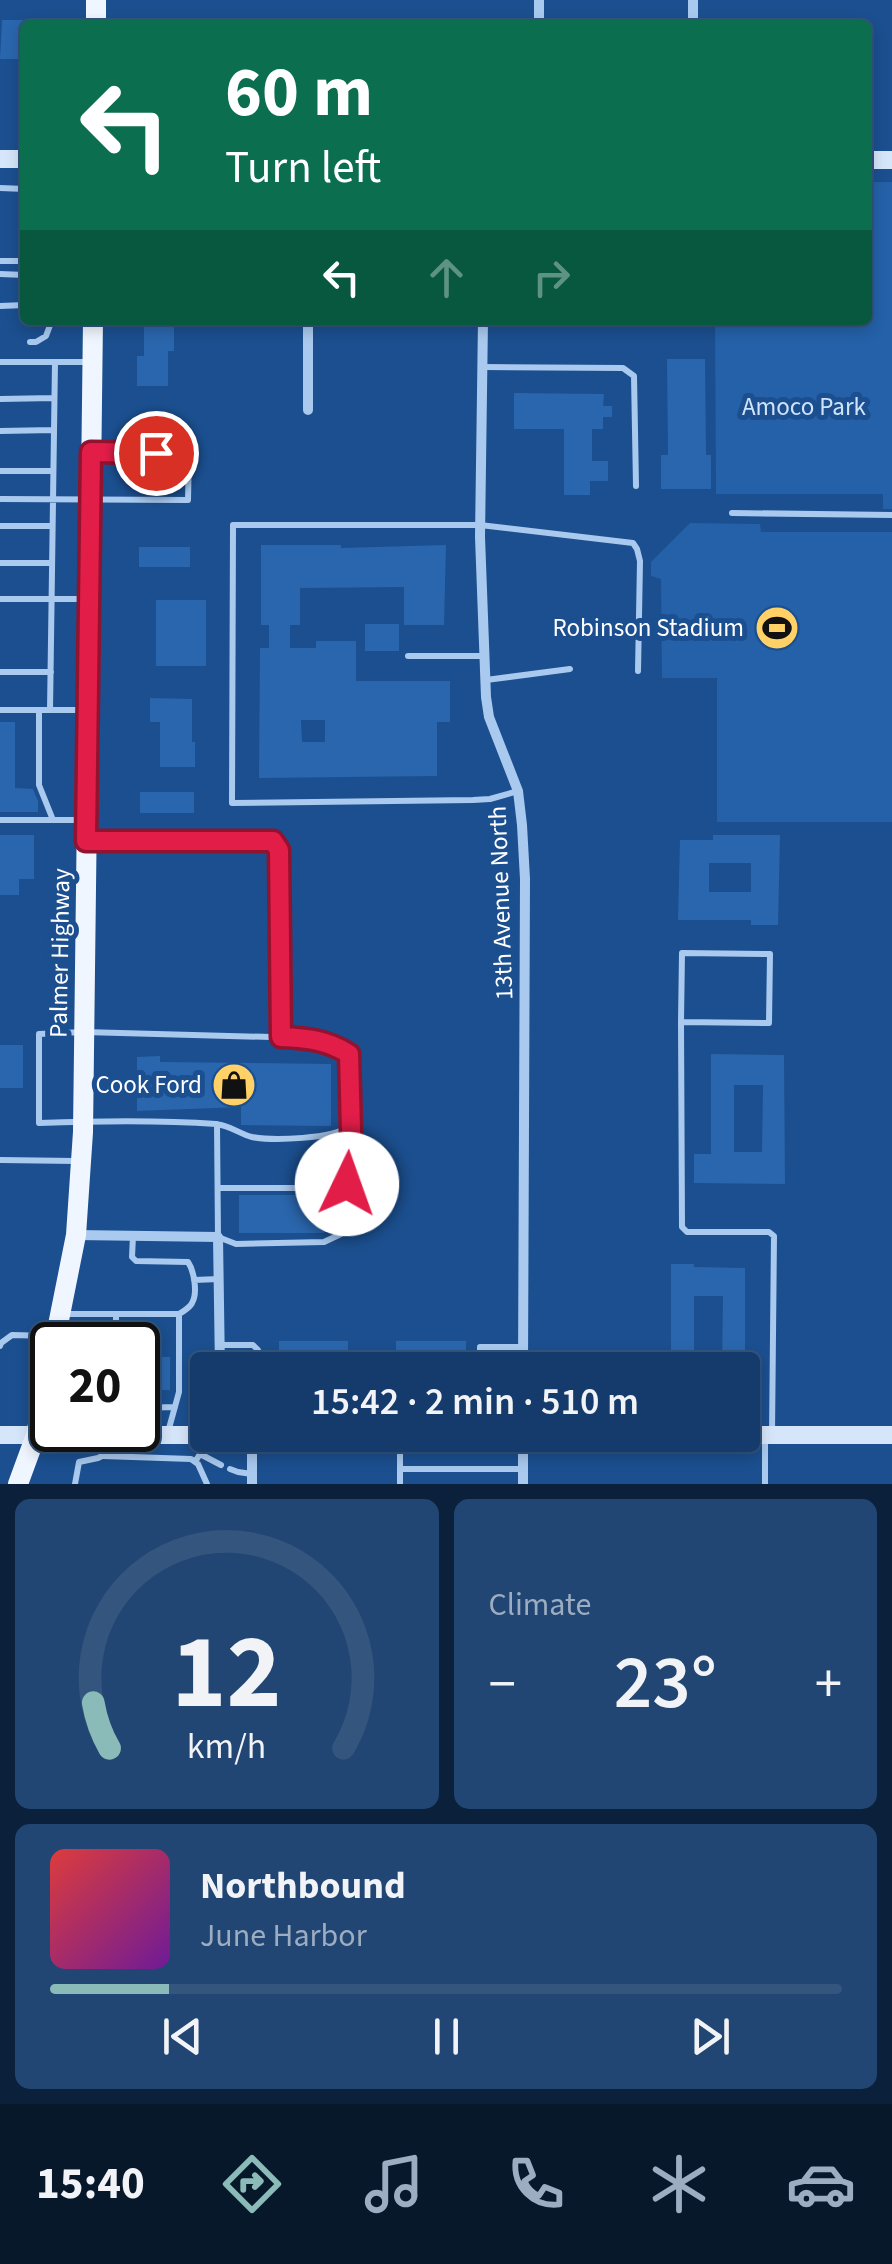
<!DOCTYPE html>
<html lang="en">
<head>
<meta charset="utf-8">
<style>
	:root { --surface:#143b6b; --page:#214673; --text:#f1f3f6; --muted:#9dadc1; --line:#33557e; --accent:#8bbbb9 }
	body { margin:0; font-family:"Source Sans 3",sans-serif; background:var(--page); color:var(--text); height:100vh; display:flex; flex-direction:column; font-size:38px; white-space:nowrap }
	* { box-sizing:border-box; margin:0 }
	p { font-size:32px; color:var(--muted) }
	.icon { flex:none; width:55px; height:55px; fill:none; stroke:currentColor; stroke-width:2; stroke-linecap:round; stroke-linejoin:round }
	.map { position:relative; height:1484px; overflow:hidden }
	.sheet { display:flex; flex-direction:column; gap:15px; padding:15px; background:#0b203b; flex:1 }
	.sheet>* { flex:none }
	.top-card { position:absolute; left:20px; top:20px; width:852px; height:305px; border-radius:10px; box-shadow:0 5px 15px #0003,0 0 0 2px var(--line); background:#0b6e4f; color:#fff; overflow:hidden }
	.speed { position:absolute; left:30px; top:1322px; display:flex; gap:20px; font-size:50px; font-weight:700; text-align:center }
	.speed>* { display:grid; place-content:center; width:130px; height:130px; border-radius:50%; background:var(--surface); box-shadow:0 5px 15px #0003,0 0 0 2px var(--line); line-height:1 }
	.speed .limit { border:5px solid #111; border-radius:15px; background:#fff; color:#111 }
	.pin { position:absolute; display:grid; place-items:center; width:85px; height:85px; color:#fff; margin:-42px; border:5px solid #fff; border-radius:50%; box-shadow:0 2px 10px #0007 }
	.me { position:absolute; width:110px; margin:-55px; rotate:3deg; stroke-linejoin:round; filter:drop-shadow(0 0 8px #0008) }
	.turn { display:flex; align-items:center; gap:35px; height:210px; padding:0 40px; font-size:45px }
	.turn .icon { width:130px; height:130px; stroke-width:2.5 }
	.turn b { display:block; font-size:70px; line-height:85px }
	.lanes { display:flex; align-items:center; height:95px; padding:0 40px; background:#0003; justify-content:center; gap:50px; direction:ltr }
	.lanes .off { opacity:.35 }
	.big { font-size:75px; font-weight:600; line-height:1.1 }
	.sheet .card { flex:1; display:flex; flex-direction:column; justify-content:center; gap:15px; min-width:0; padding:0 35px; border-radius:15px; background:var(--page) }
	.sheet .dial { align-items:center; gap:0 }
	.dial svg { height:260px; overflow:visible; fill:none; stroke:var(--line); stroke-width:7; stroke-linecap:round; text-anchor:middle }
	.dial text { fill:var(--text); stroke:none }
	.song { display:flex; align-items:center; gap:30px }
	.cover { width:120px; height:120px; border-radius:15px; background:linear-gradient(135deg,hsl(0 70% 55%),hsl(280 70% 35%)) }
	.played { height:10px; border-radius:5px; background:linear-gradient(90deg,var(--accent) 15%,var(--line) 15%) }
	.keys { display:flex; justify-content:space-around; direction:ltr }
	.heat { display:flex; justify-content:space-between; align-items:center; font-size:55px; direction:ltr }
	.sheet .tiles { flex:1; display:grid; gap:15px; grid-template-columns:1fr 1fr }
	.card:last-child { grid-column:span 2 }
	.trip { position:absolute; left:190px; top:1352px; width:570px; height:100px; border-radius:10px; background:var(--surface); box-shadow:0 5px 15px #0003,0 0 0 2px var(--line); font-weight:600; line-height:100px; text-align:center }
	.dock { display:flex; height:160px; justify-content:space-around; align-items:center; background:#08182b; color:var(--muted) }
	.dock .icon { width:70px; height:70px }
	.dock .on { color:var(--accent) }
	.dock b { font-size:45px; color:var(--text) }
	.map>svg:first-child { display:block }
</style>
</head>
<body>
<div class="map">
<svg width="892" height="1484" viewBox="0 0 892 1484">
	<rect width="100%" height="100%" fill="#1b4f8f"/>
	<path fill="#2461a8" d="M868 182H892V509H883V494H716L715 320H868Z
		M690 523 760 524 761 532H892V822H717V678H662L661 579 651 576V562Z"/>
	<path fill="#2a66ad" fill-rule="evenodd" d="M2 20H25V59H0Z
		M144 326H174V351H168V386H137V356H144Z
		M667 359H705L706 455H711V489H661V455H668Z
		M514 393 604 394 603 406H612V417H603V429H592V461H608V481H590V495H564V429H514Z
		M141 419H151V426H178V443H141Z
		M261 545H341V548L446 545 444 625H404V587L300 588V625H290V648H316V641H356V681H450V722H437V776L259 778 260 648H269V625H261ZM301 720H325V742H302Z
		M139 547H190V567H139Z
		M156 600H206V666H156Z
		M365 624H399V651H365Z
		M150 698 192 699V742H195V767H160V722H150Z
		M0 722H15V788L33 789 38 801V812H0Z
		M140 792H194V813H140Z
		M0 835H34V879H19V895H0Z
		M713 835H780L778 925H751V920H678L680 840H713ZM709 863H751V892H709Z
		M0 1045H23V1088H0Z
		M711 1054 784 1055 785 1184 694 1183V1154H711ZM734 1085H763L762 1152H734Z
		M160 1056V1062L331 1064V1126L241 1125V1107L137 1111V1057Z
		M239 1195H324V1233H239Z
		M671 1264H694V1267L745 1268V1370H722L723 1296H694V1370H671Z
		M279 1341H348V1370H279Z
		M396 1341H466V1370H396Z
		M138 1357H170V1390H138Z"/>
	<g fill="none" stroke-linecap="round" stroke-linejoin="round">
		<path stroke="#a9c9ee" stroke-width="6" d="M0 188 25 189
			M0 261H25
			M0 274 25 275
			M0 306 25 305
			M30 342H36L46 336 52 320
			M0 362H91
			M483 367 623 368 634 376 636 486
			M0 399 54 398
			M0 431 54 430
			M0 471H53
			M0 499 188 500 189 453 95 452
			M732 513 892 515
			M0 526H52
			M0 563H52
			M0 599H88
			M408 656H484
			M0 672H51
			M486 680 570 669
			M0 710H84
			M39 710V785L53 820
			M50 710 55 362
			M518 791 490 799 473 800 232 803 233 525H480L633 543 637 549 640 561 638 671
			M0 820H84
			M92 841H273L279 850 281 1037
			M682 953 770 954 769 1023 681 1022Z
			M681 1022 682 1227 687 1232H769L774 1236 772 1434
			M84 1032 305 1038 331 1043 349 1054V1126C334 1139 273 1141 252 1137 240 1134 229 1125 216 1124 158 1120 98 1121 39 1123V1034Z
			M217 1124 218 1237 236 1244 324 1242 341 1234 347 1184 352 1169 349 1126
			M0 1160 75 1161
			M218 1188H346
			M133 1236 132 1257 136 1261 188 1262C194 1271 198 1293 192 1303 191 1306 183 1312 179 1314
			M194 1280 219 1279
			M67 1314H179V1392L168 1432
			M116 1314V1345
			M221 1345H253L258 1350V1370
			M0 1346 1 1343 12 1335 50 1336
			M480 1370V1347H523
			M138 1408 175 1407
			M400 1435V1484
			M765 1436V1484
			M200 1454 221 1465
			M103 1456 191 1459 198 1464 207 1484
			M195 1462 200 1454 203 1440
			M230 1469 238 1472 252 1474
			M400 1469H523
			M75 1484 79 1462 98 1458 110 1452V1438"/>
		<path stroke="#a9c9ee" stroke-width="10" d="M539 0V25
			M693 0V25
			M483 320 480 537 486 697 489 717 518 791 522 825 525 879 523 1370
			M308 410V320
			M76 1235 218 1237 220 1370
			M252 1435V1484
			M523 1435V1484"/>
		<path stroke="#d6e6fa" stroke-width="18" d="M0 159H25
			M868 160H892
			M0 1435H208
			M742 1435H892"/>
		<path stroke="#f0f6ff" stroke-width="20" d="M96 25V0
			M54 1345 76 1235 83 1132 93 320
			M18 1484 36 1435 52 1353"/>
	</g>
	<g fill="none" stroke-linecap="round" stroke-linejoin="round">
		<defs>
			<path id="route" d="M156 453 91 452 86 841H273L279 850 281 1037C307 1038 327 1040 349 1054L352 1169 347 1184"/>
		</defs>
		<use href="#route" stroke="#92132f" stroke-width="25"/>
		<use href="#route" stroke="#e11d48" stroke-width="18"/>
	</g>
	<defs>
		<symbol id="stadium-disc" viewBox="-11 -11 22 22"><circle r="9.5" fill="#ffd166" stroke="#1b4f8f"/><path d="M0-5a6.5 5 0 1 0 0 10a6.5 5 0 1 0 0-10ZM-3.5-1.8h7v3.6h-7Z" fill="#111"/></symbol>
		<symbol id="shop-disc" viewBox="-11 -11 22 22"><circle r="9.5" fill="#ffd166" stroke="#1b4f8f"/><path d="M-5-2.5h2.3a2.7 3.5 0 0 1 5.4 0H5L5.5 6h-11ZM-1.5-2.5h3a1.5 2.3 0 0 0-3 0Z" fill="#111"/></symbol>
	</defs>
	<g fill-rule="evenodd">
		<use href="#stadium-disc" x="752" y="603" width="50" height="50"/>
		<use href="#shop-disc" x="209" y="1060" width="50" height="50"/>
	</g>
	<g text-anchor="middle" dominant-baseline="central" stroke-width="10" stroke-linejoin="round" paint-order="stroke">
		<g font-size="25" fill="#cfe3fa" stroke="#1b4f8f">
			<text x="804" y="407">Amoco Park</text>
		</g>
		<g font-size="25" fill="#fff" stroke="#1b4f8f" text-anchor="end">
			<text x="744" y="628">Robinson Stadium</text>
			<text x="202" y="1085">Cook Ford</text>
		</g>
		<g font-size="25" fill="#fff" stroke="#1b4f8f">
			<text transform="translate(501 903) rotate(-92)">13th Avenue North</text>
			<text transform="translate(60 953) rotate(-89)">Palmer Highway</text>
		</g>
	</g>
</svg>
<div class="speed"><div class="limit">20</div></div>
<div class="pin" style="left:156px;top:453px;background:#d93025"><svg class="icon" aria-label="arrive" viewBox="0 0 24 24"><path d="M6 21V4h12l-3 4 3 4H6"/></svg></div>
<svg class="me" style="left:347px;top:1184px" viewBox="-20 -20 40 40"><circle r="19" fill="#fff"/><path d="M0-13L10 11 0 6-10 11z" fill="#e11d48"/></svg>
<div class="trip">15:42 · 2 min · 510 m</div>
<div class="top-card">
<div class="turn"><svg class="icon" aria-label="left" viewBox="0 0 24 24"><path d="M17 20v-9H6M10 6l-5 5 5 5"/></svg><div><b>60 m</b>Turn left</div></div>
<div class="lanes"><svg class="icon" aria-label="left" viewBox="0 0 24 24"><path d="M17 20v-9H6M10 6l-5 5 5 5"/></svg><svg class="icon off" aria-label="ahead" viewBox="0 0 24 24"><path d="M12 20V5M6 11l6-6 6 6"/></svg><svg class="icon off" aria-label="right" viewBox="0 0 24 24"><path d="M7 20v-9h11M14 6l5 5-5 5"/></svg></div>
</div>
</div>
<section class="sheet">
<div class="tiles">
<div class="card dial"><svg viewBox="0 0 100 80">
<path d="M14 69A42 42 0 1 1 86 69"/>
<path d="M14 69A42 42 0 0 1 9 55" stroke="#8bbbb9"/>
<text x="50" y="56" font-size="32" font-weight="700">12</text>
<text x="50" y="72" font-size="11">km/h</text>
</svg></div>
<div class="card"><p>Climate</p>
<div class="heat"><a>−</a><b class="big">23°</b><a>+</a></div>
</div>
<div class="card">
<div class="song"><i class="cover"></i><div><b>Northbound</b><p>June Harbor</p></div></div>
<div class="played"></div>
<div class="keys"><svg class="icon" aria-label="previous" viewBox="0 0 24 24"><path d="M18 5L8 12l10 7zM5 5v14"/></svg><svg class="icon" aria-label="pause" viewBox="0 0 24 24"><path d="M8 5v14M16 5v14"/></svg><svg class="icon" aria-label="next" viewBox="0 0 24 24"><path d="M6 5l10 7-10 7zM19 5v14"/></svg></div>
</div>
</div>
</section>
<nav class="dock">
<b>15:40</b>
<svg class="icon on" aria-label="directions" viewBox="0 0 24 24"><path d="M12 3l9 9-9 9-9-9zM9 14v-3h6M13 9l2 2-2 2"/></svg>
<svg class="icon" aria-label="music" viewBox="0 0 24 24"><path d="M9 18V5l10-2v13"/><circle cx="6" cy="18" r="3"/><circle cx="16" cy="16" r="3"/></svg>
<svg class="icon" aria-label="phone" viewBox="0 0 24 24"><path d="M5 4h4l2 5-3 2q2 4 5 5l2-3 5 2v4C11 20 4 13 5 4z"/></svg>
<svg class="icon" aria-label="climate" viewBox="0 0 24 24"><path d="M12 3v18M4 7l16 10M4 17L20 7"/></svg>
<svg class="icon" aria-label="car" viewBox="0 0 24 24"><path d="M5 17H2v-5l4-1 3-4h7l3 4 3 1v5h-3M9 17h6M6 11h13"/><circle cx="7" cy="17" r="2"/><circle cx="17" cy="17" r="2"/></svg>
</nav>
</body>
</html>
